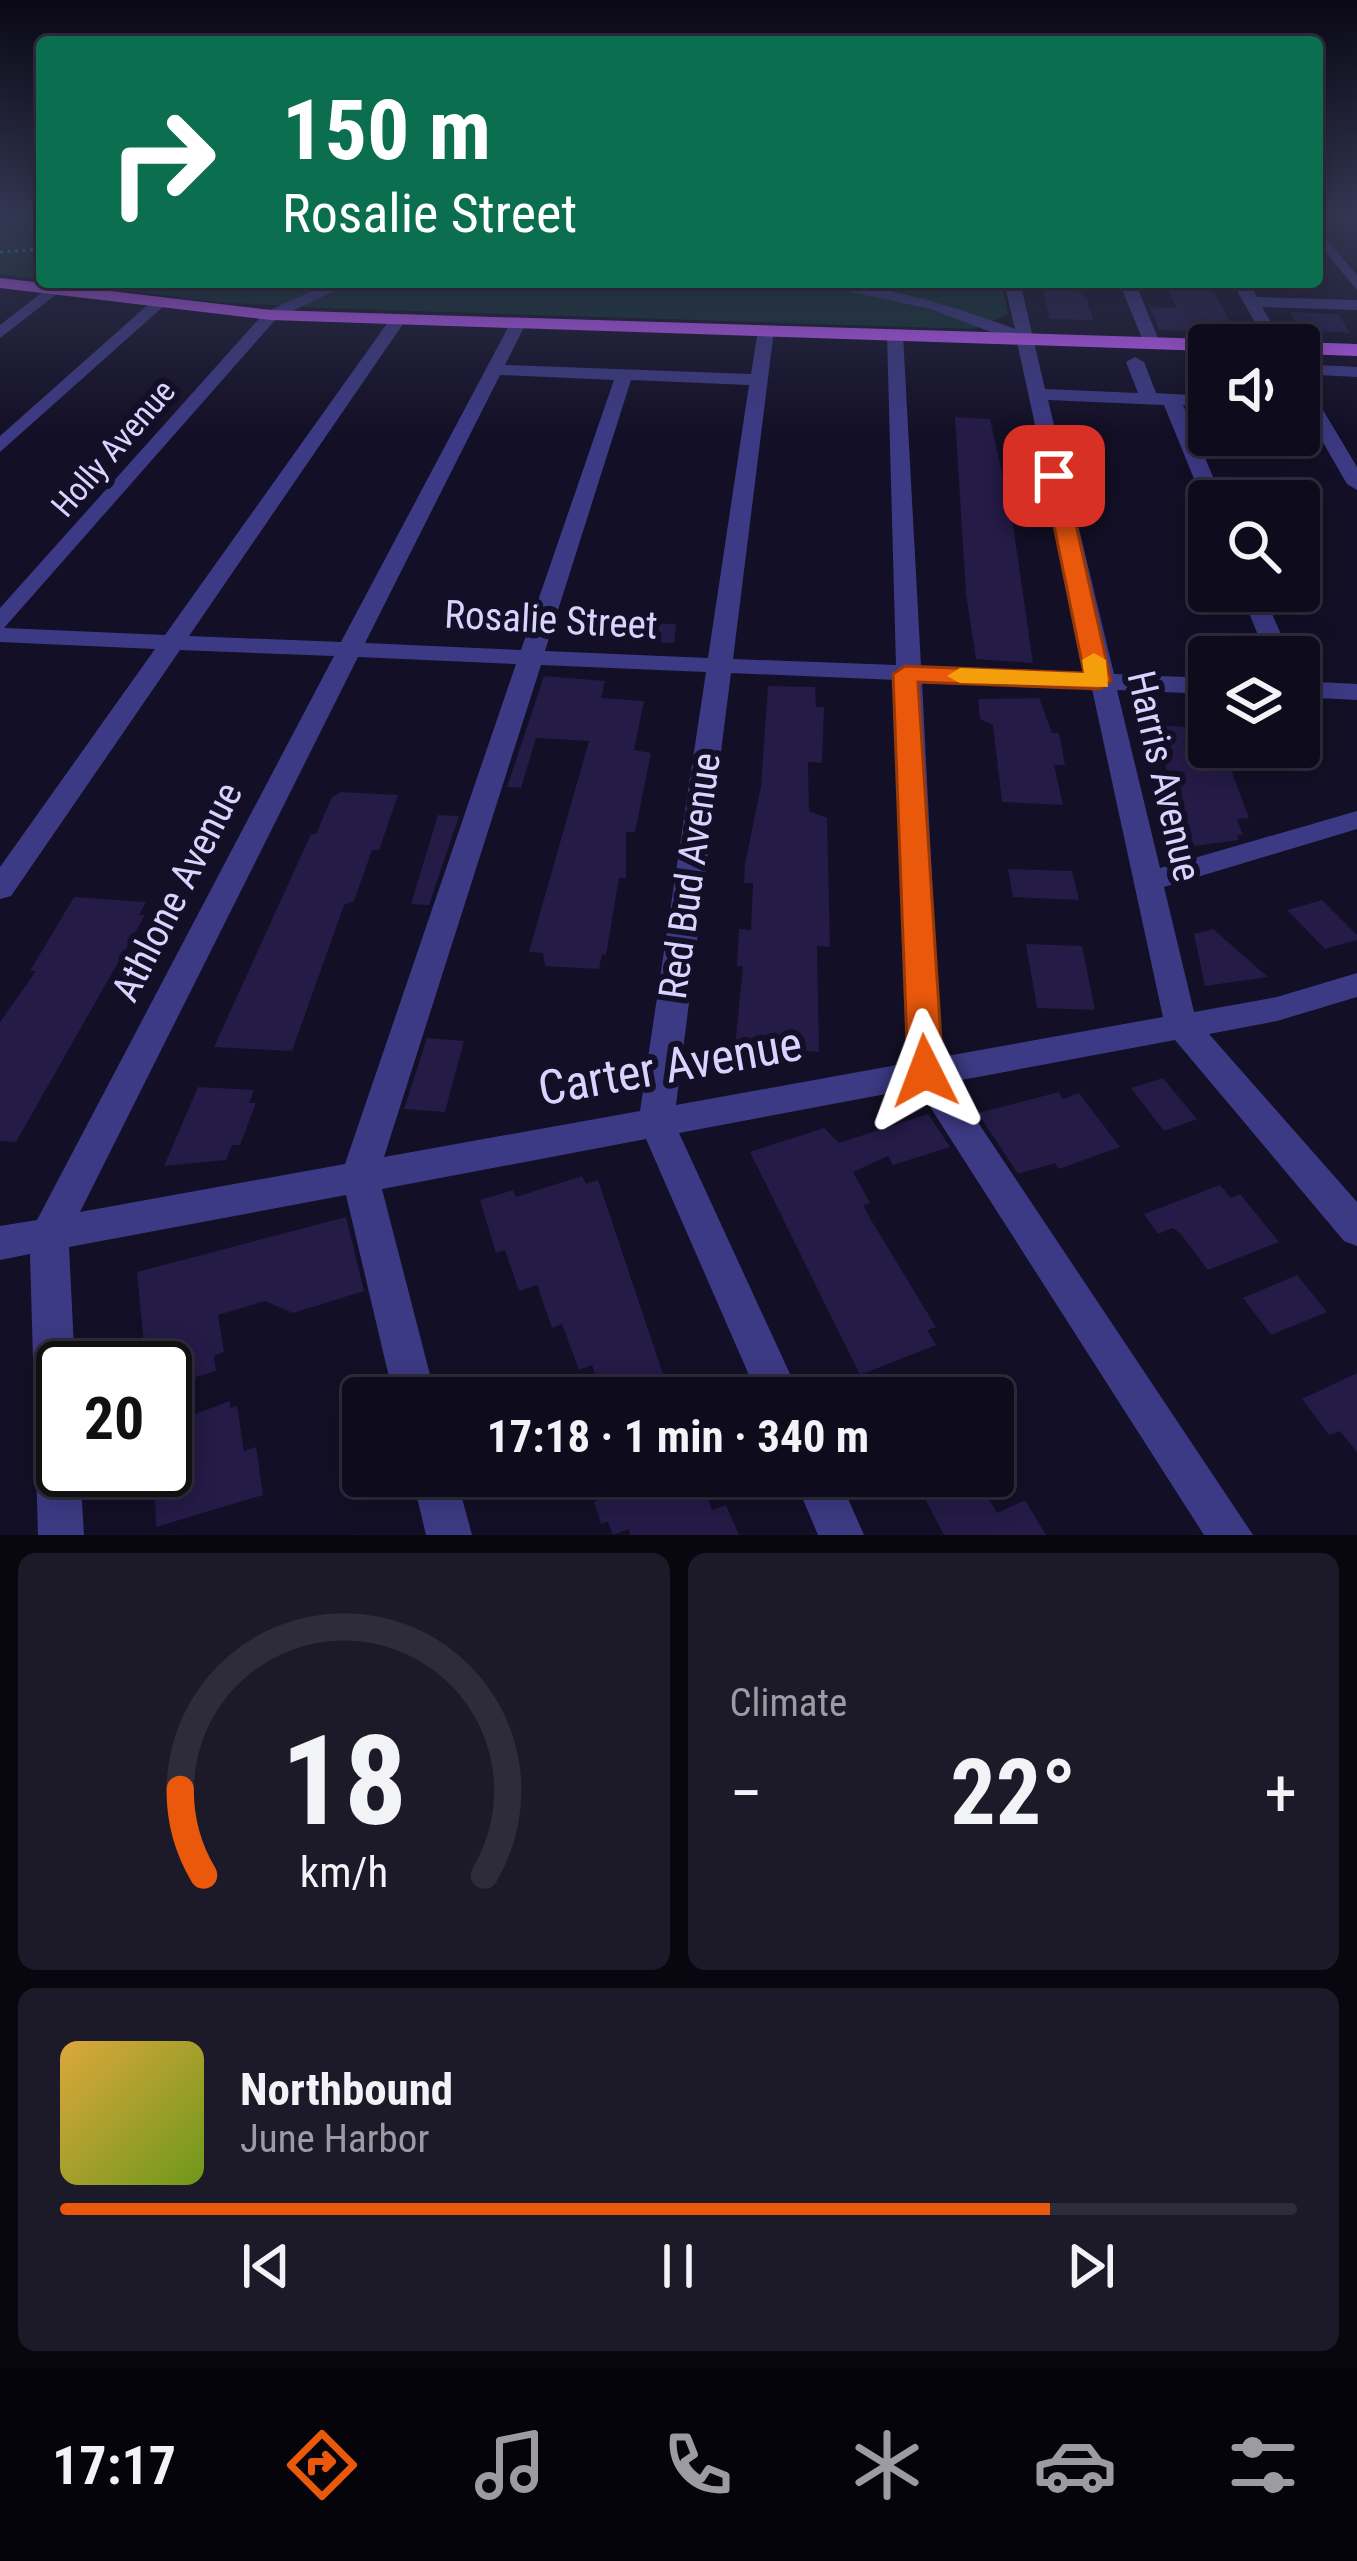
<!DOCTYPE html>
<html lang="en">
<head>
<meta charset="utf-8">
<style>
	:root { --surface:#0e0b1c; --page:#1c1929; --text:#f1f3f6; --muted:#9b9ba3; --line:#2e2b3b; --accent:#ea580c }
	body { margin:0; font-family:"Roboto Condensed",sans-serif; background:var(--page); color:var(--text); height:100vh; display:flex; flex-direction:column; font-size:45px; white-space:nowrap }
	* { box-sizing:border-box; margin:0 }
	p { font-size:39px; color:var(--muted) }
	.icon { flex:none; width:66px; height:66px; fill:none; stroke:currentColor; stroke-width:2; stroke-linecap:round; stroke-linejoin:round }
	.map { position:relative; height:1535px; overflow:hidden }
	.side { display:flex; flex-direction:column; gap:18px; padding:18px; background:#08060f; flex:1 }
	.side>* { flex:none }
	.banner { position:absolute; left:36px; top:36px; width:1287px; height:252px; border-radius:12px; box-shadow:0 6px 30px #0003,0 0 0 3px var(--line); background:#0b6e4f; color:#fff; overflow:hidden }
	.controls { position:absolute; left:1188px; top:324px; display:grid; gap:24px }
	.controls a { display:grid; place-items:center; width:132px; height:132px; border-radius:12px; background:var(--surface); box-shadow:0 6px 30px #0003,0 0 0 3px var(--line); font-size:60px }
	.speed { position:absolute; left:36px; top:1341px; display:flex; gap:24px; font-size:60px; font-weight:700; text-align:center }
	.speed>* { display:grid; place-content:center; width:156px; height:156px; border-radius:50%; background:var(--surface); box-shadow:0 6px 30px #0003,0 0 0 3px var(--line); line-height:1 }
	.speed .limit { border:6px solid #111; border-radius:18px; background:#fff; color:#111 }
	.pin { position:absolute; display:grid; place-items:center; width:102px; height:102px; color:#fff; margin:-51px; border-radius:24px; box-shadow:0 6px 18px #0006 }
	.me { position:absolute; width:132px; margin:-66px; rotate:357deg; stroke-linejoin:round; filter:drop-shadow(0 0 9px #0008) }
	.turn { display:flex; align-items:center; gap:42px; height:252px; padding:0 48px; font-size:54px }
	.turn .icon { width:156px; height:156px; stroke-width:2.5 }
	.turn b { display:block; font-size:84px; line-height:102px }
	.big { font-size:90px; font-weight:700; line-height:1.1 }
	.side .card { flex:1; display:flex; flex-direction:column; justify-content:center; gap:18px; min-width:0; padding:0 42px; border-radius:18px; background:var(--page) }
	.side .dial { align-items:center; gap:0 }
	.dial svg { height:312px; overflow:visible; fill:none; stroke:var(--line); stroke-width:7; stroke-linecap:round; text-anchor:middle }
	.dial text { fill:var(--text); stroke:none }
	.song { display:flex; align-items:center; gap:36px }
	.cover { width:144px; height:144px; border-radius:18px; background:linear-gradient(135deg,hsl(40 70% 55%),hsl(80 70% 35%)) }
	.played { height:12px; border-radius:6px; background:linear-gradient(90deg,var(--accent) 80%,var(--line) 80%) }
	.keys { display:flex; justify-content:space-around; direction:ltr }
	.heat { display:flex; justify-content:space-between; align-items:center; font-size:66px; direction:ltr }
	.side .tiles { flex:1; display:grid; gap:18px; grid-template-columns:1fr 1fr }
	.card:last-child { grid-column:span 2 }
	.trip { position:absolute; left:342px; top:1377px; width:672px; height:120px; border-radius:12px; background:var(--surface); box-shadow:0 6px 30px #0003,0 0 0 3px var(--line); font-weight:700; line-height:120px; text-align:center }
	.menu { display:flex; height:192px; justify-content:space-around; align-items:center; background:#06040b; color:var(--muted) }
	.menu .icon { width:84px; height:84px }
	.menu .on { color:var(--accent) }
	.menu b { font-size:54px; color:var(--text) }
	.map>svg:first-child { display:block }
</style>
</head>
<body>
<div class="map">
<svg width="1357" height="1535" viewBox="0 0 1357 1535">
	<rect width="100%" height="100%" fill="#130f26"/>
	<path fill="#12302f" d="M0 218H42V280L0 274Z
		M61 282H1002L1008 314 973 329 322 308 217 302Z"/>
	<path fill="#241b47" d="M1181 282H1209L1236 333 1159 330 1150 307 1177 308 1165 285 1183 286Z
		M1041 283H1071L1087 300 1093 320 1050 319Z
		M1290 312 1338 314 1350 333 1300 330Z
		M955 417 990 419 1012 518 1033 663 976 659 966 594Z
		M613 622 676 624 674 643 610 641Z
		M544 676 605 681 601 698 644 701 634 750 651 753 635 832H626V878H619L606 955 602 954 599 969 545 966 543 953 529 952 589 741 536 738 521 788 507 787Z
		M768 686 815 687 816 707H824L822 763 808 762 809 811 827 818 830 947 817 946 819 1052 788 1049V1062L734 1058 743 966H737L739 929 751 930 753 883H744L745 864 761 786Z
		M1039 698 1052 733H1059L1065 765H1054L1063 805 1002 802 993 725 980 719 978 699Z
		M1153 725 1209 728V747L1224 751 1249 818 1237 819 1243 835H1237L1239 840 1194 846 1187 837Z
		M341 792 398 795 379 850H372L354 901 344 905 292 1051 214 1047 311 834H316L332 797Z
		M438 815 459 816 429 905 411 904Z
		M1008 869 1072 871 1079 900 1013 897Z
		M74 897 146 902 139 915H145L16 1142 0 1141V1022L36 971H30Z
		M1322 900 1357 935V940L1325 949 1287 910Z
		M1213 929 1268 977 1205 986 1194 934Z
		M1026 944 1082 946 1095 1010 1037 1008Z
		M427 1038 464 1041 445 1112 404 1109Z
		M1163 1078 1171 1088 1197 1119 1164 1131 1131 1088Z
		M198 1087 254 1090 249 1103H256L240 1145H232L226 1160 164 1166Z
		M1059 1092 1063 1099 1079 1093 1120 1147 1059 1169 1055 1163 1018 1174 975 1109 978 1113Z
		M928 1114 950 1147 893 1165 888 1156 853 1172 870 1203 863 1205 871 1220 936 1327 927 1330 936 1345 860 1375 750 1152 824 1128 839 1143Z
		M582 1176 586 1184 598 1180 664 1377 671 1375 679 1398H603L592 1365 579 1370 562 1324 552 1328 537 1285 519 1291 505 1250 496 1253 480 1200 513 1190 516 1197Z
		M1220 1185 1231 1198 1240 1194 1279 1242 1208 1270 1180 1233 1172 1228 1158 1234 1144 1214Z
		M346 1217 364 1291 293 1313 265 1301 218 1315 224 1352 214 1356 216 1371 165 1386V1368H146L137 1272Z
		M1297 1275 1327 1312 1271 1335 1243 1298Z
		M1357 1373V1452L1340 1431 1329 1435 1302 1399Z
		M230 1401V1408L237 1406 244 1451 256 1447 263 1495 156 1527 154 1470H165V1425Z
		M619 1476H700L712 1510 726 1505 739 1535H630L629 1529 613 1535 608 1522 601 1524 594 1502 601 1499 596 1485Z
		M913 1476H976L997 1513 1025 1500 1046 1535H944Z"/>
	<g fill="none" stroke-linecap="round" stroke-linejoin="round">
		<path stroke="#2fb8b0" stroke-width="3" stroke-dasharray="3 4.5" stroke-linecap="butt" d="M0 252 42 249"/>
		<path fill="#3d3a85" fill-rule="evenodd" d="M1317 228 1357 275V290L1317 242Z
			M333 282H354L277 318 4 628 165 635 393 315 407 318 189 636 341 642 513 318 527 321 505 365 751 374 758 330 766 325 774 330 733 659 896 665 887 335 895 330 903 335 921 666 1089 673 1017 342 931 309 804 282C878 282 947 304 1015 329L1004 282H1020L1045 389 1138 393 1126 362 1135 357 1144 362 1156 393 1209 396V406L1183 405 1223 501H1209V506L1203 501 1164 405 1048 400 1114 674 1209 678V694L1117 690 1160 868 1357 811V829L1164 887 1194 1012 1277 997 1357 973V997L1277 1021 1209 1034 1357 1202V1246L1344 1241 1175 1040 951 1082 1253 1535H1204L918 1088 679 1133 801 1398H759L646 1139 382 1189 436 1398H394L346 1195 69 1247 75 1368H63V1470H80L84 1535H38L30 1254 0 1260V1226L37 1220 334 656 180 650 11 896 0 899V867L155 649 0 642V608L265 312ZM500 375 614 380 521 650 365 643ZM631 380 749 385 708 658 545 651ZM358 657 516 664 345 1164 80 1212ZM541 665 706 672 640 1111 384 1157ZM731 673 897 680 908 1063 676 1105ZM922 681 1092 689 1163 1017 941 1057Z
			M1119 282H1135L1160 343 1158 347 1144 343Z
			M1232 282H1248L1257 297 1357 300V310L1262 307 1284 345H1268Z
			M49 287 62 290 0 338V325Z
			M152 301 166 304 0 452V436Z
			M1299 364 1357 367V377L1299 374Z
			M1299 380 1308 385 1357 467V490L1347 484 1299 401Z
			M1240 591H1262L1291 657H1267Z
			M1299 681 1357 684V700L1299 697Z
			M412 1476H456L472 1535H426Z
			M793 1476H838L864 1535H818Z"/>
		<path fill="#c25bff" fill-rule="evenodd" d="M0 278 271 310 1209 339 1218 345H1209V351L271 320 0 288Z
			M1299 342 1357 344V356L1299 354V345H1292Z"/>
	</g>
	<linearGradient id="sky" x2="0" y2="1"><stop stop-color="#0a0815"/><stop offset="0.5" stop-color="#333752"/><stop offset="1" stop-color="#333752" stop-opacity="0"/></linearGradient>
	<rect width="1357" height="433" fill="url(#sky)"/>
	<path fill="#ea580c" stroke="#983908" stroke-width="3" d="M1054 470 1065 476 1111 681 1099 689 918 682 943 1071 937 1081H913L908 1071 893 674 905 666 1084 673 1044 476Z"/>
	<path fill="#f59e0b" d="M1094 653 1106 660 1108 687 960 683 947 676 960 668 1084 673 1082 660Z"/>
	<g text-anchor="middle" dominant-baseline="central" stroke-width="12" stroke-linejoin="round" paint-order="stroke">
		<g font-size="33" fill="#d9d4ff" stroke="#130f26">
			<text transform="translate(113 448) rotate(-49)">Holly Avenue</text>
		</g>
		<g font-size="39" fill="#d9d4ff" stroke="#130f26">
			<text transform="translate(551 620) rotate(3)">Rosalie Street</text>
			<text transform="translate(1164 776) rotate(77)">Harris Avenue</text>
			<text transform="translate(690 876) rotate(-82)">Red Bud Avenue</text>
			<text transform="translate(177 892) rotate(-63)">Athlone Avenue</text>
		</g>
		<g font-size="48" fill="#d9d4ff" stroke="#130f26">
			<text transform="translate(670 1066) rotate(-10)">Carter Avenue</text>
		</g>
	</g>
</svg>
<div class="controls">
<a><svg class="icon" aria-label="sound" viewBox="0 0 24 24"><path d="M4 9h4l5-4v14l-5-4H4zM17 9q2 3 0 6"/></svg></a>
<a><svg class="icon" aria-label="search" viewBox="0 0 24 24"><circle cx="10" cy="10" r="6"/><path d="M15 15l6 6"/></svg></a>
<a><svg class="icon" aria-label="layers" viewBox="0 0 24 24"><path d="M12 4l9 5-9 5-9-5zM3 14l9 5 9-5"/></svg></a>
</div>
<div class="speed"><div class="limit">20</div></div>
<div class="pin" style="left:1054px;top:476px;background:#d93025"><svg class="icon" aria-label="arrive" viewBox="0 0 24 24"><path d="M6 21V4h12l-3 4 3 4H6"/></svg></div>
<svg class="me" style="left:925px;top:1071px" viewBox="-20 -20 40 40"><path d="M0-17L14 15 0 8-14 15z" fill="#ea580c" stroke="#fff" stroke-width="4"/></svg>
<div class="trip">17:18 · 1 min · 340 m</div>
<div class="banner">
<div class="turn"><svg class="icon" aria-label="right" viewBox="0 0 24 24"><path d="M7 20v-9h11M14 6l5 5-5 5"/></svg><div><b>150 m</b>Rosalie Street</div></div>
</div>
</div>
<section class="side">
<div class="tiles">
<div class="card dial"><svg viewBox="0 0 100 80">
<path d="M14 69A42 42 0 1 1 86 69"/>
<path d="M14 69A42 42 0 0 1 8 47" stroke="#ea580c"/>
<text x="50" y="56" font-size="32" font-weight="700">18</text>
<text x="50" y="72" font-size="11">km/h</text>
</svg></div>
<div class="card"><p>Climate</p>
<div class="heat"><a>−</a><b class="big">22°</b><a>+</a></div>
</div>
<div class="card">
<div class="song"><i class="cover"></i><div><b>Northbound</b><p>June Harbor</p></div></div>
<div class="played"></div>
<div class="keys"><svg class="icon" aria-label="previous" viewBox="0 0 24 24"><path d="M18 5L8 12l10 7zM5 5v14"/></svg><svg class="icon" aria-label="pause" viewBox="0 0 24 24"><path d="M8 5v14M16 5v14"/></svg><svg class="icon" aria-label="next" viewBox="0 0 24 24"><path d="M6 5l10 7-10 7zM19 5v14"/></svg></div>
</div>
</div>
</section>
<nav class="menu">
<b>17:17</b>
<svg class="icon on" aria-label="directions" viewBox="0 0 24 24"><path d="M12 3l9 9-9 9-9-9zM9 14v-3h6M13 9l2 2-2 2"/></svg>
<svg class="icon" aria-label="music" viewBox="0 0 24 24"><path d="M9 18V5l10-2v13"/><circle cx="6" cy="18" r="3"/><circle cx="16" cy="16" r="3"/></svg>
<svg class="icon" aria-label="phone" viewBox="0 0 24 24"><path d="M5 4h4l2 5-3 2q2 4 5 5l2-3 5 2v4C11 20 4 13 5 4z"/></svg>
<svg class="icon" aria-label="climate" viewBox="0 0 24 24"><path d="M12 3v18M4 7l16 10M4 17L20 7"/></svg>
<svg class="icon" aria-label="car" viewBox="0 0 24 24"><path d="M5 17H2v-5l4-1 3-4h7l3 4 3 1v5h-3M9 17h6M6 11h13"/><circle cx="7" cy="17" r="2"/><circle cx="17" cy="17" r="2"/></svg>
<svg class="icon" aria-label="filters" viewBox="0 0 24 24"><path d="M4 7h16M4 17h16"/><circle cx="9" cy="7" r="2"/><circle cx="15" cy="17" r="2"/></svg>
</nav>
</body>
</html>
